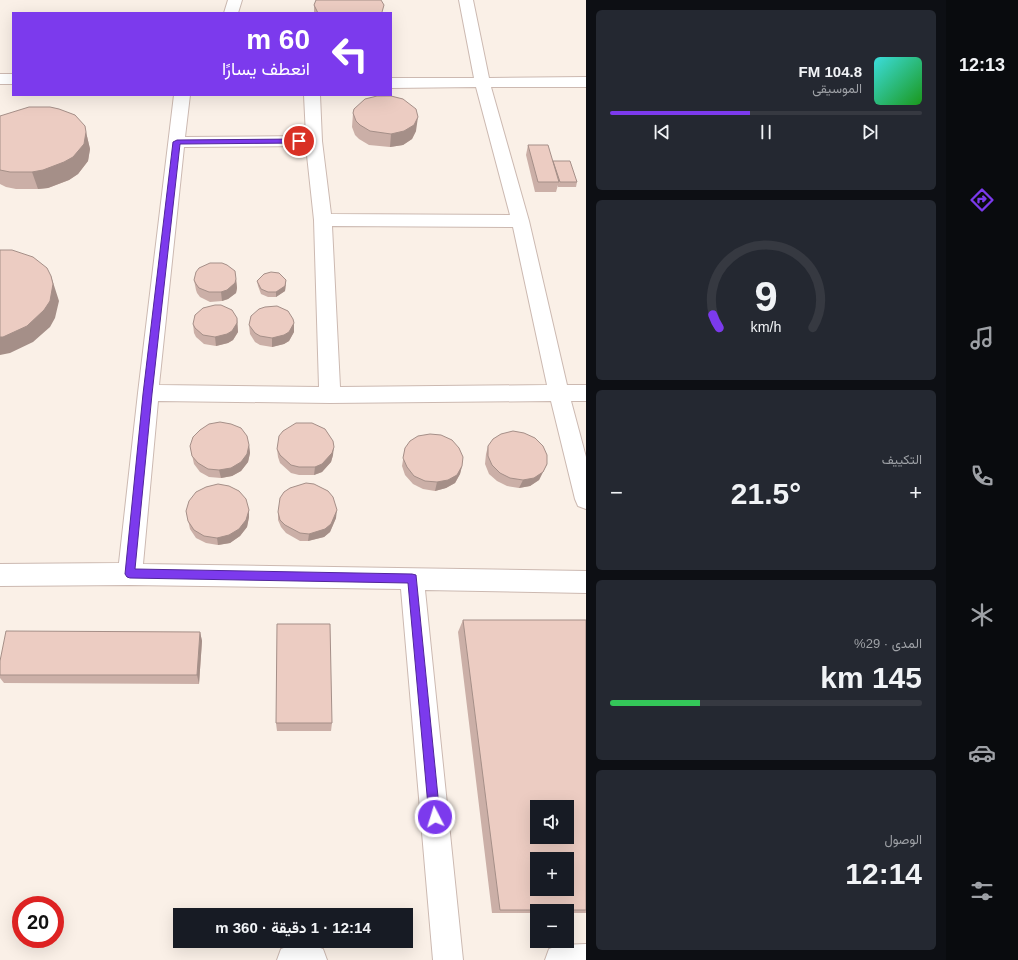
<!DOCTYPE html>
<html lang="ar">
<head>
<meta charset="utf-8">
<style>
	:root { --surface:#171b24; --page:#242831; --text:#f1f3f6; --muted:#9ea1a6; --line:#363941; --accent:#7c3aed }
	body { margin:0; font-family:Arial,Vazirmatn,sans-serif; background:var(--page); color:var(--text); direction:rtl; height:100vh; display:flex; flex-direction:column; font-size:15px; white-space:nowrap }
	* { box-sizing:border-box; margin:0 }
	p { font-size:13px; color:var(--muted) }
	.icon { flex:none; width:22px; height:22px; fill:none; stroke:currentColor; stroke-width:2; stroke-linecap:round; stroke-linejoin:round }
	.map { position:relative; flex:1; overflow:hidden; direction:ltr }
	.drawer { display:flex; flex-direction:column; gap:10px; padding:10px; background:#0d0f14; width:360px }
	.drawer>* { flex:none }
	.guide { position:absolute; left:12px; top:12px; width:380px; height:84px; border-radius:0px; box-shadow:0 4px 16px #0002; direction:rtl; background:#7c3aed; color:#fff; overflow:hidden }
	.fabs { position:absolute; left:530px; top:800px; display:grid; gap:8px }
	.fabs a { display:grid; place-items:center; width:44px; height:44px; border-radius:0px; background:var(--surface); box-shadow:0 4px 16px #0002; font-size:20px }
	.speed { position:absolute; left:12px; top:896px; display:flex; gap:8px; font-size:20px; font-weight:700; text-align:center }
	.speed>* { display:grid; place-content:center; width:52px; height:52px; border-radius:50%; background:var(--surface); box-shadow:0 4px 16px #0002; line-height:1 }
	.speed .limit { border:6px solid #d22; background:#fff; color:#111 }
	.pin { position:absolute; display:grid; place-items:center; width:34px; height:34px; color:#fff; margin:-17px; border:2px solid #fff; border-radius:50%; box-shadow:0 1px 4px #0007 }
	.me { position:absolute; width:44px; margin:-22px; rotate:355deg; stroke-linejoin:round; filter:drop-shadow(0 0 3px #0008) }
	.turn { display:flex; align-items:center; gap:14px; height:84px; padding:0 16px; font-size:18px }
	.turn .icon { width:52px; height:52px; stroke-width:2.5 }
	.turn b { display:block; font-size:28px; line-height:34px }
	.big { font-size:30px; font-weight:700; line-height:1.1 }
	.drawer .card { flex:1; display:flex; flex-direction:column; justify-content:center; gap:6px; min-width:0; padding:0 14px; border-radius:6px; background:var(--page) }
	.drawer .dial { align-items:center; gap:0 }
	.dial svg { height:104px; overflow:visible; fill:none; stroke:var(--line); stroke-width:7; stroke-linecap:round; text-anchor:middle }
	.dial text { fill:var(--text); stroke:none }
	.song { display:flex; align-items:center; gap:12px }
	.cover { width:48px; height:48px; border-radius:6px; background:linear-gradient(135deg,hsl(180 70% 55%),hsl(120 70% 35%)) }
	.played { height:4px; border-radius:2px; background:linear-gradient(90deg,var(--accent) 45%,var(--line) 45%) }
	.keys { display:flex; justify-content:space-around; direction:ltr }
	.heat { display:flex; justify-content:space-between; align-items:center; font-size:22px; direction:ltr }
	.charge { height:6px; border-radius:3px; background:linear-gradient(90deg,#34c759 29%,var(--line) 0) }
	.trip { position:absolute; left:173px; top:908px; width:240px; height:40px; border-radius:0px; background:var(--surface); box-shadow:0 4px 16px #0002; font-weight:700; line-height:40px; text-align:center; direction:rtl }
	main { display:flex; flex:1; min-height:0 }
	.tabs { display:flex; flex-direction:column; width:72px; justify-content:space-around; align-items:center; background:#090b0e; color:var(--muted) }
	.tabs .icon { width:28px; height:28px }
	.tabs .on { color:var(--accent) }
	.tabs b { font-size:18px; color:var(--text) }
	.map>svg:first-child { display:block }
</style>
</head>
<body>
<main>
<nav class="tabs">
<b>12:13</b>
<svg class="icon on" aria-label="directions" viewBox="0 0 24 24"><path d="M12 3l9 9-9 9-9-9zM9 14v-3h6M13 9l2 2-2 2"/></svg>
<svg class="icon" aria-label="music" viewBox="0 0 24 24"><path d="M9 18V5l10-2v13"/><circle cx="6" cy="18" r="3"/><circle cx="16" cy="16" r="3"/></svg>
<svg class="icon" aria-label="phone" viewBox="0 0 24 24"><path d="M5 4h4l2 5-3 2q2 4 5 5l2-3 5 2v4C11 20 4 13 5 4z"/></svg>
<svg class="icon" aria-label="climate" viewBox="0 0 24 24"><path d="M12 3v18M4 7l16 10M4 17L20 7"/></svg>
<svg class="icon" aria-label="car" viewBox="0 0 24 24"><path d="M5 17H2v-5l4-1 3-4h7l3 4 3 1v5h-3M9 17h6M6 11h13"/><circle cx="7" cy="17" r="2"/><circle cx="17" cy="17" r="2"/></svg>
<svg class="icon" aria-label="filters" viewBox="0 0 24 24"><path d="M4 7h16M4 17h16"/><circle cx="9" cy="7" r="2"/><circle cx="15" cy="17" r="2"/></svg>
</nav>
<section class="drawer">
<div class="card">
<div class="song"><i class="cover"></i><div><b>104.8 FM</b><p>الموسيقى</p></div></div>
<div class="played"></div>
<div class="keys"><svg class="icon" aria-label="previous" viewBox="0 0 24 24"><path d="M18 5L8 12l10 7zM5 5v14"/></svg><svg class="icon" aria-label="pause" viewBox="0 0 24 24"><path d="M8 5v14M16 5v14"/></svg><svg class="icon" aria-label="next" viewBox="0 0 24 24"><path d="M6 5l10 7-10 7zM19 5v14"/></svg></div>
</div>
<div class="card dial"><svg viewBox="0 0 100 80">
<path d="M14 69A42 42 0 1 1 86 69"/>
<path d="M14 69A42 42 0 0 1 9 59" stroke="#7c3aed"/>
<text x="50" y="56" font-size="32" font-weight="700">9</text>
<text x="50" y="72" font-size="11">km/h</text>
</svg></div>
<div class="card"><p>التكييف</p>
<div class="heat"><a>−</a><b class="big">21.5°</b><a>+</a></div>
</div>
<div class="card"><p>المدى · 29%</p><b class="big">145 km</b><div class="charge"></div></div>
<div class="card"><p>الوصول</p><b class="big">12:14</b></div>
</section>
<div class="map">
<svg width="586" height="960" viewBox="0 0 586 960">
	<rect width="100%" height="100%" fill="#faf0e7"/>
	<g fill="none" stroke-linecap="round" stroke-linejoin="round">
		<defs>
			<path id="minor" d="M228 0H242L238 13H224Z
				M459 0H473L489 78 586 77V87H491L529 221 567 385H586V401H571L586 457V509L578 506 575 499 551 401 330 403 158 401 143 564 586 571V593L425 590 463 960H433L401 589 130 585 0 586V564L119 563 138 393 174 95H190L185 137 306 136 304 95H320L322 141 331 214 510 215 476 87 391 88V78H474ZM306 146 314 220 319 387 159 385 184 147ZM332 226 513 227 547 385 340 387Z
				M0 74H13V84H0Z
				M586 944V960H545L549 949 560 945Z
				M292 945H312L323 949 327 960H277L281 949Z"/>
		</defs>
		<use href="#minor" stroke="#ccb9b1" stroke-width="2"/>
		<use href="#minor" fill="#fff" fill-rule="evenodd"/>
	</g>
	<path fill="#cbafa7" d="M314 5 383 13H314Z
		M353 113 416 131 412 139 403 145 390 147 369 145 359 139 355 135 352 127Z
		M0 116 86 132 90 149 88 161 78 174 69 180 48 188 38 189H16L6 187 0 184Z
		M528 145 553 162V161L577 182 576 187H558V185L556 192H535L526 155Z
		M236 279 237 288 236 293 228 299 222 301 210 302 200 297 197 293 196 290 194 280Z
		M257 281 286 285 285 291 276 297H268L261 294 258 286Z
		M237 318 238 332 233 340 228 343 216 346 204 344 196 337 194 333 193 324Z
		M249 325 294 332 289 341 284 344 272 347 260 345 255 342 250 334Z
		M249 445 250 453 248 462 241 471 232 476 221 478 209 477 200 472 194 464 190 446Z
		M488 446 547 464 539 480 530 486 519 488 507 486 497 481 489 474 485 464 486 454Z
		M405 448 462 466 460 474 455 483 446 488 435 491 423 489 413 484 405 475 402 466Z
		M277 449 333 455 331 462 322 472 314 475H299L291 473 280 463 278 457Z
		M249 510V517L247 527 240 536 230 543 218 545 206 543 196 538 190 529 186 511Z
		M278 512 336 518 330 532 324 537 308 541H300L286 533 281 527 278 520Z
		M463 620H586V913H567V911H537V913H492L458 632Z
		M200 632 202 641 199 684 4 683 0 678V661Z
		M276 723H332L331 731H277Z"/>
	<path fill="#a58f88" d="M418 117 416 131 412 139 403 145 390 147 391 134Z
		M86 132 90 149 88 161 78 174 69 180 48 188 38 189 32 172Z
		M51 276 59 301 55 318 50 327 33 342 10 353 0 355V337Z
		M236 279 237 288 236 293 228 299 222 301 221 292Z
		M286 280 285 291 276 297V292Z
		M237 318 238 332 233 340 228 343 216 346 215 337Z
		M294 323V332L289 341 284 344 272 347V338Z
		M249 445 250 453 248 462 241 471 232 476 221 478 219 470Z
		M334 447 333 455 331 462 322 472 314 475 315 467Z
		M547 464 539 480 530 486 519 488 523 480Z
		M462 466 460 474 455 483 446 488 435 491 437 482Z
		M249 510V517L247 527 240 536 230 543 218 545 217 538Z
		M337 510 336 518 330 532 324 537 308 541 309 534Z
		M200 632 202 641 199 684 197 675Z"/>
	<path fill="#ecccc2" stroke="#a58f88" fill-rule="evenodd" d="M316 0H381L384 5 382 12 381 13H318L314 5Z
		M377 96H391L403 99 416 109 418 117 414 125 404 131 391 134 370 131 360 125 356 121 353 113 354 109 365 99Z
		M29 107H50L59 109 75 115 85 126 86 132 84 144 73 157 64 162 43 170 32 172H10L0 170V116Z
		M528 145H548L559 182H538Z
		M553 161H570L577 182H560Z
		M0 250H12L33 257 47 268 51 276 53 284 50 301 44 310 27 326 3 337H0Z
		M210 263H222L227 265 235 271 236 279 235 283 227 290 221 292H209L199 288 196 284 194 280 196 272 199 268Z
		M271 272 279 273 286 280 285 286 276 292H268L261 289 257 281 264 274Z
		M215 305H221L232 310 237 318V323L232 331 227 334 215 337 203 335 195 328 193 324 195 315 203 308Z
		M277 306 288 311 293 319 294 323 289 332 284 335 272 338 260 336 255 333 249 325 251 316 259 309 265 307Z
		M220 422 231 424 241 428 247 436 249 445 247 454 241 462 231 468 219 470 208 469 198 463 192 456 190 446 193 437 200 430 209 424Z
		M296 423H312L325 429 333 441 334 447 332 453 322 464 315 467H299L291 465 280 455 277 449 279 436 283 431Z
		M513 431 524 433 535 438 543 446 547 455V464L543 472 534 478 523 480 510 478 500 473 492 465 488 456V446L493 439 501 434Z
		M430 434 441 435 452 440 459 448 463 457 462 466 457 475 448 480 437 482 425 481 414 476 407 467 403 458 405 448 410 441 418 436Z
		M306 483 314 484 328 491 333 497 337 510 331 524 325 529 309 534 300 533 285 525 280 520 278 512 280 498 284 492 290 488Z
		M218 484 229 486 239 491 246 499 249 510 246 520 239 529 229 535 217 538 204 536 194 530 188 521 186 511 189 501 196 492 206 487Z
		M463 620H586V910H500ZM537 807H567V837H537ZM537 859H567V889H537Z
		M277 624H330L332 723H276Z
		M6 631 200 632 197 675H0V661Z"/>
	<path fill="#7c3aed" stroke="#51269a" d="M299 139 301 140V143L180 144 152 394 135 569 412 574 416 575 440 817 439 821 435 823 431 821 429 817 408 583 130 578 127 577 125 574 143 394 173 142 177 140Z"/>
</svg>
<div class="fabs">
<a><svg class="icon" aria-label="sound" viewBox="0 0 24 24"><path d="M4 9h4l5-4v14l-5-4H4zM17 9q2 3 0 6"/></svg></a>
<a>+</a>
<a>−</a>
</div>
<div class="speed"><div class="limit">20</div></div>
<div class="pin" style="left:299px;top:141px;background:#d93025"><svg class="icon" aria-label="arrive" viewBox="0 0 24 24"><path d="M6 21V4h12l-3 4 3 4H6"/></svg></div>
<svg class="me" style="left:435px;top:817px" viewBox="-20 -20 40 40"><circle r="17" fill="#7c3aed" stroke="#fff" stroke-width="3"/><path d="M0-11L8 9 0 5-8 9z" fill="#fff"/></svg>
<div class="trip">12:14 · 1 دقيقة · 360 m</div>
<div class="guide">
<div class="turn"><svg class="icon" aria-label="left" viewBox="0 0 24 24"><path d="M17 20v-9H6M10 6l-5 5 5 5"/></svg><div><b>60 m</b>انعطف يسارًا</div></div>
</div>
</div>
</main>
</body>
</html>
